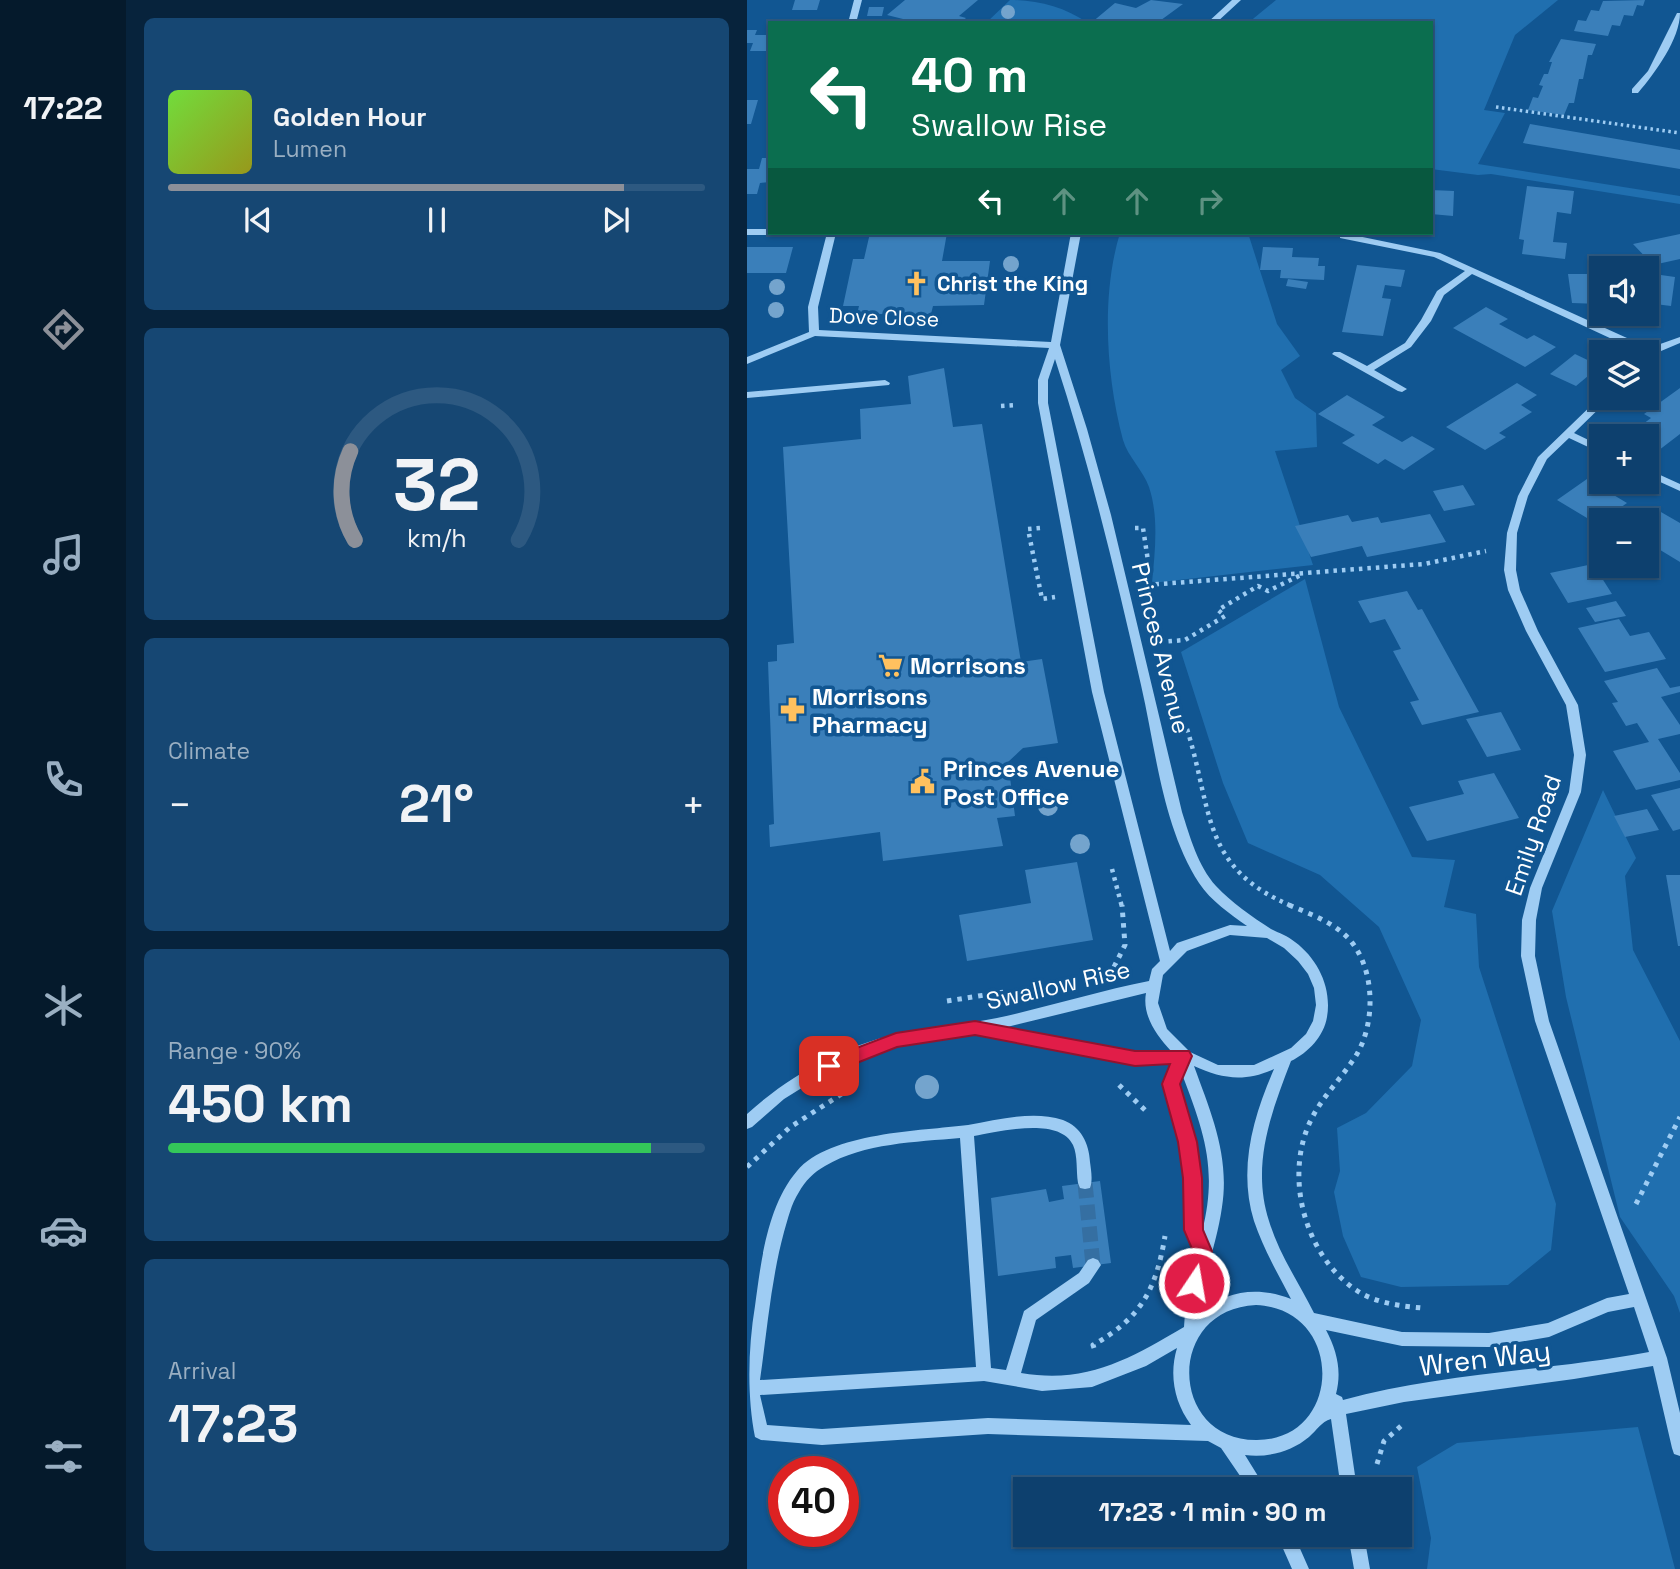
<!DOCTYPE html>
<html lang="en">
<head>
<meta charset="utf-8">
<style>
	:root { --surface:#0d406e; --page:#164773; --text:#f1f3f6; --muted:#9aafc2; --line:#2d5981; --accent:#8c9099 }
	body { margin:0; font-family:"Space Grotesk",sans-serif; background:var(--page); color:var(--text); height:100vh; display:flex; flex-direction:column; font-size:26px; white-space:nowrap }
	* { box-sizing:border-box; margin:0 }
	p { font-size:23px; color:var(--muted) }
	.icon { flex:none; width:38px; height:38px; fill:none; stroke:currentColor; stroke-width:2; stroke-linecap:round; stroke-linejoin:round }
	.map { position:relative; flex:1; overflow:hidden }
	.sheet { display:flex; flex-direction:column; gap:18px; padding:18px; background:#07233c; width:621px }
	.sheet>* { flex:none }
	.guide { position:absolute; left:21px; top:21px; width:665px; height:214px; border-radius:0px; box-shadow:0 2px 5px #0004,0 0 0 2px var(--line); background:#0b6e4f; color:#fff; overflow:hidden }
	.buttons { position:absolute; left:842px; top:256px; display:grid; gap:14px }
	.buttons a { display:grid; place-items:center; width:70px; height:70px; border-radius:0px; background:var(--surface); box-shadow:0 2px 5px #0004,0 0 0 2px var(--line); font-size:35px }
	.speed { position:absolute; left:21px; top:1456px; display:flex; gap:14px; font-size:35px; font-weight:700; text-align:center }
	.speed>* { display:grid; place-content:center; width:91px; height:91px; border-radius:50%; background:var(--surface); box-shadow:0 2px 5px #0004,0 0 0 2px var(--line); line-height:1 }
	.speed .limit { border:10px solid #d22; background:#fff; color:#111 }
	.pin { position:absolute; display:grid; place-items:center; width:60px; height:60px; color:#fff; margin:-30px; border-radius:14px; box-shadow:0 4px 10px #0006 }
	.me { position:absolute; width:77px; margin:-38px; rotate:12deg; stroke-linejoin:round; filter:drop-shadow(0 0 5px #0008) }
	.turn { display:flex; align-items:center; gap:24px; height:147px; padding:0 28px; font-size:32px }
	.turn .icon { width:91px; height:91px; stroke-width:2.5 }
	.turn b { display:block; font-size:49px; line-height:60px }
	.lanes { display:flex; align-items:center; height:66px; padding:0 28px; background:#0003; justify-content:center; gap:35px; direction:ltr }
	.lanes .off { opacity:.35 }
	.big { font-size:52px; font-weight:600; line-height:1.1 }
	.sheet .widget { flex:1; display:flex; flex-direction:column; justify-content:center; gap:10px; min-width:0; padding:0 24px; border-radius:10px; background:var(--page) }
	.sheet .dial { align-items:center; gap:0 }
	.dial svg { height:182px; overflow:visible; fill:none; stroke:var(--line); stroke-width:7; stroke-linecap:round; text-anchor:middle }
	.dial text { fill:var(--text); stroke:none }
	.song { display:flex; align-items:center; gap:21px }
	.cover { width:84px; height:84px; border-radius:10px; background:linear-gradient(135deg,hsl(100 70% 55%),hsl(60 70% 35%)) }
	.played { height:7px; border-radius:4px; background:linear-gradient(90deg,var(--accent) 85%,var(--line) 85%) }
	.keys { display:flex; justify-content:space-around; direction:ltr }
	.heat { display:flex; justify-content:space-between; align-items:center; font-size:38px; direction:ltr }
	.charge { height:10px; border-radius:5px; background:linear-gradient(90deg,#34c759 90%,var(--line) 0) }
	.trip { position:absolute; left:266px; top:1477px; width:399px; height:70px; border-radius:0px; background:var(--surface); box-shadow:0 2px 5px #0004,0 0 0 2px var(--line); font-weight:600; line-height:70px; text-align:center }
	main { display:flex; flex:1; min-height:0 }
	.tabs { display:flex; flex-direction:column; width:126px; justify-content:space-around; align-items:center; background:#051a2c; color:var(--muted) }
	.tabs .icon { width:49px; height:49px }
	.tabs .active { color:var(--accent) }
	.tabs b { font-size:32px; color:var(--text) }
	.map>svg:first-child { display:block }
</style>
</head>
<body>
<main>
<nav class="tabs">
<b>17:22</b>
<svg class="icon active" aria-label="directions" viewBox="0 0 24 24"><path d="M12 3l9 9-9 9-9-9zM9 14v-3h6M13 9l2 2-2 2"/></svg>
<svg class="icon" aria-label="music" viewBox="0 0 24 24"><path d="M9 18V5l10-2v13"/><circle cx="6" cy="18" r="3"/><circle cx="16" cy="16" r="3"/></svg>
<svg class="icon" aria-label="phone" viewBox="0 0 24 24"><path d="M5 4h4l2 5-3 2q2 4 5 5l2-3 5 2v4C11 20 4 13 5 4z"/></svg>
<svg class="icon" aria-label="climate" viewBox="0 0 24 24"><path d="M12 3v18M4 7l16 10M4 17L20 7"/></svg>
<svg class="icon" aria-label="car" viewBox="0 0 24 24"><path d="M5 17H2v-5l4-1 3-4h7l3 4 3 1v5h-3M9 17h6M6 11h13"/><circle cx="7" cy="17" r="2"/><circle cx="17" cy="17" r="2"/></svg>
<svg class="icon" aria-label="filters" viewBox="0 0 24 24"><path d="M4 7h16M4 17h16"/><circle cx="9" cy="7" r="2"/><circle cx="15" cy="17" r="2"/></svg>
</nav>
<section class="sheet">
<div class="widget">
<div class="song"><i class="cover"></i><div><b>Golden Hour</b><p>Lumen</p></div></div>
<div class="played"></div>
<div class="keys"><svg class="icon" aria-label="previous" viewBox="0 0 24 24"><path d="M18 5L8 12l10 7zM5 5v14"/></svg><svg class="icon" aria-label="pause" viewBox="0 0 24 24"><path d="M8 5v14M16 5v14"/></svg><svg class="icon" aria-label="next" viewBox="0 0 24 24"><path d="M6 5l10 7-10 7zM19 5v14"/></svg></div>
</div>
<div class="widget dial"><svg viewBox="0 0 100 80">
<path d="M14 69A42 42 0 1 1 86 69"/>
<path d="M14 69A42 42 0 0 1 12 30" stroke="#8c9099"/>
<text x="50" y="56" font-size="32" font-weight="700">32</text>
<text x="50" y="72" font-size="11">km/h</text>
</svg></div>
<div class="widget"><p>Climate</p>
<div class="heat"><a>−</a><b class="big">21°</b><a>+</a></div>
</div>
<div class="widget"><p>Range · 90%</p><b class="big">450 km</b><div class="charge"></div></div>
<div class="widget"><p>Arrival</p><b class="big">17:23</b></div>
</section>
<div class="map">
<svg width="933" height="1569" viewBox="0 0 933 1569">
	<rect width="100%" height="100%" fill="#115692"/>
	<path fill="#206faf" d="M263 0C291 0 317 7 341 23H239Z
		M529 0H811L768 35 737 110 758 113 731 164 933 196V204L744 174 731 175 684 169V23H501Z
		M373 233H501L530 324 553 356 534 370 548 398 569 413 570 447 528 451 566 565 405 583C408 551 412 517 402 487 396 470 381 457 376 440 359 376 354 295 373 233Z
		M558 579 592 707 665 857 708 860 697 907 729 914 732 967 809 1204 804 1250 761 1285 654 1287 614 1277 596 1236 587 1192 593 1171 590 1128 619 1113 665 1066 674 1020 632 927 573 875 501 843 476 783 434 652Z
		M856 790 889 858 878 876 886 950 933 1041V1313L927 1296 873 1217 819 997 805 911Z
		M891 1427 928 1569H680L684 1538 670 1467 710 1443Z"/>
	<path fill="#3a7fba" d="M48 0H73L70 10H45Z
		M158 0H231L212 16 219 18 213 23H162L164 21 140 15Z
		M404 0 436 4 410 23H344L368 3 389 8Z
		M898 0 896 6 890 5 886 16 877 15 873 26 865 25 861 36 827 31 831 20 839 21 844 10 852 11 856 1Z
		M122 7H137L135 16H120Z
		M0 30H10L8 35H23V51H3L6 43H0Z
		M814 39 849 44 845 55H841L836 79H832L827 103H822L817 115 781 110 786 97 791 98 796 86 792 85 797 74H801L805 62H802Z
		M0 100H11L4 124H0Z
		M783 124 933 150V169L776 143Z
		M15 158H23V182L13 183 10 194H0V169H12Z
		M780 186 827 191 824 214 810 212 806 242 820 243 818 259 775 254 777 240 772 239Z
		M684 190 707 191 706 216 684 214Z
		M123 233H200L195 261H243L237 305 186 306 184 314H110L112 306H96L106 259H117Z
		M933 234V259L906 265 886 244Z
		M0 247H46L39 273H0Z
		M516 247 546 248 545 257 572 258 571 266H578L577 280 533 278 534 270H513Z
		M610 265 658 270 654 287 638 285 635 298 644 299 636 336 595 332Z
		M900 273 928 277 924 306 900 303Z
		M821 274H851L854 304 825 303Z
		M541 279 561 282 559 289 539 286Z
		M739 307 761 319 752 324 780 339 787 335 809 347 778 367 706 328Z
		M828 354 853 366 829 386 803 374Z
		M197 368 206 427 235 424 274 662 295 659 311 743 276 748 261 762 268 816 250 818 256 846 136 861 133 832 23 847 22 825 27 824 21 662 30 661V645L47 643 36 447 114 439 113 409 164 404 161 376Z
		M770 383 790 395 774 405 785 412 752 433 759 437 738 450 699 427Z
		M933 388V434L903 457 900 455V436H880L904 418 897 414Z
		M600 395 638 417 625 425 655 442 665 436 688 449 657 470 638 459 631 464 595 443 608 435 571 414Z
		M840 479 880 503 850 524 810 500Z
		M716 485 728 505 697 511 686 491Z
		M907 508 933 523V562L900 542V520H891Z
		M683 514 699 542 620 557 615 546 564 557 548 526 601 515 605 522 631 517 634 523Z
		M846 564 865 594 821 603 803 573Z
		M660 591 671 610 675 609 732 712 675 725 663 702 672 700 646 651 654 649 638 619 623 623 611 601Z
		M869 601 879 616 848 622 839 608Z
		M872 619 883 636 902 632 919 659 858 672 831 628Z
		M910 668 923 688 933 686V692L914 697 933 725V734L911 739 933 773V780L889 790 866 751 902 742 890 723 879 726 865 703 871 702 857 681Z
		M754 712 774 750 740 757 719 719Z
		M747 773 772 818 680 841 662 807 717 794 711 781Z
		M933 788V829L926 831 904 795Z
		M900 809 912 830 878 837 867 816Z
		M330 862 346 940 220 961 212 915 284 903 278 870Z
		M919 875H933V946H931Z
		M353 1181 364 1263 326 1268 324 1255 308 1257 309 1268 251 1276 244 1198 299 1189 302 1202 317 1199 315 1186Z"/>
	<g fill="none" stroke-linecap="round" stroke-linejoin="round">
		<path stroke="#356fa2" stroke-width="15" stroke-dasharray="15 7" stroke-linecap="butt" d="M338 1183 346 1265"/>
		<path stroke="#9eccf3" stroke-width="3.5" stroke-dasharray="2.5 3.5" stroke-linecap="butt" d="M749 107 933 133"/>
		<path stroke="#9eccf3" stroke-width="4.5" stroke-dasharray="3.5 5" stroke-linecap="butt" d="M254 406 270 405
			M293 528 281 529 295 599 308 597
			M388 528H396L403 574
			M400 585 677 564 739 551
			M413 642 438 640 478 616 471 610 511 586 521 591 556 574
			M440 729C466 812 454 869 547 907
			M365 869 375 907"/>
		<path stroke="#9eccf3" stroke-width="5" stroke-dasharray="4.5 6" stroke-linecap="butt" d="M542 905C563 914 586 922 602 939 628 968 629 1021 610 1054 594 1080 571 1100 560 1129 539 1184 560 1257 609 1290 628 1303 653 1306 675 1308
			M367 967 378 945 375 905
			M200 1001 257 992
			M372 1085 401 1113
			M0 1167 42 1128 99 1091
			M889 1204 933 1117
			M347 1348 346 1345C394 1318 409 1290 418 1236
			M630 1464 637 1441 654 1426"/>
		<path fill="#9eccf3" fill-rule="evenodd" d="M107 0H115L109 23H101Z
			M485 0H494L469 23H460Z
			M930 13H933C933 39 908 73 891 93H885V89L901 71Z
			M0 229H23V233H27L23 235H0Z
			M80 233H89L71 307 72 330 304 342 324 233H334L313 345 340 429 364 515 435 812C443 837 451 866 469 886 484 902 505 917 524 929 532 933 541 936 548 942 571 959 585 988 580 1017 577 1036 561 1053 544 1061 524 1113 504 1165 522 1221 532 1254 552 1283 567 1313L655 1332 742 1333 801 1323 860 1298 882 1294 788 1021 774 956 775 920 783 888 822 792 827 755 819 705 779 631 761 590 757 570 760 533 771 496 791 457 854 396 864 397 827 433 854 446V453L822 438 800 459 781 496 770 533 769 570 773 590 791 631 831 705 839 755 834 792 795 888 789 920 788 956 802 1021 920 1358 933 1413V1456L927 1454 925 1448 906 1366 827 1379 657 1402 599 1414 610 1489H594L584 1419C574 1422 570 1430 562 1437 544 1452 520 1458 498 1455L519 1489H502L474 1448 461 1441 241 1434 75 1445 14 1440 8 1437C0 1397 1 1348 8 1306 14 1262 20 1206 50 1171 83 1132 174 1131 221 1125 252 1120 285 1110 316 1120 334 1127 342 1143 343 1162 344 1170 346 1180 343 1188L338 1189 333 1188 331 1183C329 1171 331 1156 326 1145 312 1116 252 1132 227 1136L244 1368 259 1370 277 1311 332 1273 341 1260 346 1258 351 1260 354 1265 342 1283 289 1320 274 1373C341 1384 382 1359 437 1327L439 1299 449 1254 440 1230 439 1178 433 1142 417 1084 426 1062 388 1064 228 1034 168 1042 130 1051 74 1076 37 1099 5 1127 0 1129V1114C44 1074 101 1043 160 1032 190 1026 221 1024 250 1018 301 1007 351 991 402 981L405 969 413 961 345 692 291 403V380L302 348 68 336 0 364V357L62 332 61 307ZM308 359C343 466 369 575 394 685 409 750 415 825 452 883 464 901 483 914 500 926L483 925 430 943 423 951 357 692 301 403V380ZM483 935 520 938 537 948 551 961 561 974 567 988 569 1005 566 1021 559 1034 544 1048 507 1065H471L443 1052 420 1029 411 1003 416 975 440 951ZM399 993C395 1015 409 1035 424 1051L388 1052 256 1028ZM447 1066C475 1079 498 1082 527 1069 506 1117 491 1169 507 1221 516 1248 531 1274 544 1299 512 1286 479 1290 453 1313 456 1276 470 1243 475 1207 483 1156 464 1113 447 1066ZM435 1074C457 1132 471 1169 455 1232L453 1178 447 1142 431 1084ZM213 1138 229 1367 13 1380C20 1331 24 1280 37 1232 41 1219 44 1204 52 1192 58 1181 67 1172 78 1166 117 1143 169 1142 213 1138ZM509 1305C599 1309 596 1441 509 1440 422 1440 418 1309 509 1305ZM887 1307 902 1352C801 1371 695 1373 596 1400L595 1397 589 1394C595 1371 590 1351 579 1330L655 1346 742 1347 802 1337 861 1312ZM430 1348C422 1375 427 1402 444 1425L241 1418 75 1429 20 1425 13 1395 237 1381 295 1391 345 1387 399 1366Z
			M593 233H601V234L693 253 902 348 933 337V343L907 354V363L903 367 900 368V352H893L725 274 697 295 684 321 664 347 627 370 660 389 655 392 651 391 585 354 587 352H593L620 366 658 343 674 320 690 291 718 271 687 257 593 238Z
			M138 380 143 383 142 385 0 398V392Z
			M900 469 933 484V491L900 476Z
			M530 1535H547L562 1569H545Z
			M601 1535H617L623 1569H607Z"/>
	</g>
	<g fill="#74a4cd">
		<circle cx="261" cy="12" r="7"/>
		<circle cx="264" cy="264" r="8"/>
		<circle cx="30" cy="287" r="8"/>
		<circle cx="29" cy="310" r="8"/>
		<circle cx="301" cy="806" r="10"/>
		<circle cx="333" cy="844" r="10"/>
		<circle cx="180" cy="1087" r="12"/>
	</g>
	<path fill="#e11d48" stroke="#92132f" stroke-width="2" d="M228 1021 388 1051H442L445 1056 433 1084 450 1142 455 1178 456 1230 465 1251 454 1289 447 1292 440 1289 437 1283 446 1251 437 1230 436 1178 431 1142 415 1084 423 1064 388 1066 228 1035 150 1047 82 1074 73 1066 75 1061 149 1033Z"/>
	<defs>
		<symbol id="church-bare" viewBox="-9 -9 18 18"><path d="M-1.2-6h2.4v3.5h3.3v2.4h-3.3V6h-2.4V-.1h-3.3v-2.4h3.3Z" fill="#ffc15f" stroke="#115692" stroke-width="2.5" paint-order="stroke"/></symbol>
		<symbol id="supermarket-bare" viewBox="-9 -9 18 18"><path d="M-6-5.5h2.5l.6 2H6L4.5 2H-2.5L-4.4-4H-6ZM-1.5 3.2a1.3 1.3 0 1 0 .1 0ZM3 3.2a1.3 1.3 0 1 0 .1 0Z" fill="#ffc15f" stroke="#115692" stroke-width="2.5" paint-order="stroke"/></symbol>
		<symbol id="pharmacy-bare" viewBox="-9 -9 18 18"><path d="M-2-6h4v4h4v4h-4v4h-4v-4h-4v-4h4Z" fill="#ffc15f" stroke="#115692" stroke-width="2.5" paint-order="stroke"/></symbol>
		<symbol id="civic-bare" viewBox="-9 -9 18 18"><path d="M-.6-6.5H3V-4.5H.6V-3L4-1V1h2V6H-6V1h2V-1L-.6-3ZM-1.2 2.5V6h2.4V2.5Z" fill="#ffc15f" stroke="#115692" stroke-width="2.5" paint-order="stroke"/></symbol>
	</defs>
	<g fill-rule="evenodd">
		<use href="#church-bare" x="152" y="266" width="35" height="35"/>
		<use href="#supermarket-bare" x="126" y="648" width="35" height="35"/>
		<use href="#pharmacy-bare" x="28" y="692" width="35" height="35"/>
		<use href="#civic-bare" x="158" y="764" width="35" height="35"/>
	</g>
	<g text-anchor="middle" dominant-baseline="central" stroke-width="7" stroke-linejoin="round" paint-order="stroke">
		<g font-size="21" font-weight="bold" fill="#fff" stroke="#115692" text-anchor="start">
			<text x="190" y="283">Christ the King</text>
		</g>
		<g font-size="21" fill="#fff" stroke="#115692">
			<text transform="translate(137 317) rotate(2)">Dove Close</text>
		</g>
		<g font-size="24" fill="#fff" stroke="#115692">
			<text transform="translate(414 648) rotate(76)">Princes Avenue</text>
			<text transform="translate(786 835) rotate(-71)">Emily Road</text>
			<text transform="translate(311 985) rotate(-13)">Swallow Rise</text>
		</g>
		<g font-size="24" font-weight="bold" fill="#fff" stroke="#115692" text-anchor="start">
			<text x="163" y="665">Morrisons</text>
			<text x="65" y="696">Morrisons<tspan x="65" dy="28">Pharmacy</tspan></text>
			<text x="196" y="768">Princes Avenue<tspan x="196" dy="28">Post Office</tspan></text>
		</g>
		<g font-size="28" fill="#fff" stroke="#115692">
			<text transform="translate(738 1358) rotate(-7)">Wren Way</text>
		</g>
	</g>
</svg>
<div class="buttons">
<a><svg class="icon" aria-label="sound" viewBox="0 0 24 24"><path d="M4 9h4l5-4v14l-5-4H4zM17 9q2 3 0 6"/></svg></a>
<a><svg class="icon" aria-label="layers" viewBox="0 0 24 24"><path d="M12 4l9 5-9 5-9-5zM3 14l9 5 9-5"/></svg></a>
<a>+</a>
<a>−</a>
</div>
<div class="speed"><div class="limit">40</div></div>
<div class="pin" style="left:82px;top:1066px;background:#d93025"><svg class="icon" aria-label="arrive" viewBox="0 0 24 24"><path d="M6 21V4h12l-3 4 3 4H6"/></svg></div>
<svg class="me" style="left:447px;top:1283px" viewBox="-20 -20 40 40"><circle r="17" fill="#e11d48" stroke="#fff" stroke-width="3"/><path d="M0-11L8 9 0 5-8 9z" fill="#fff"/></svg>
<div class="trip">17:23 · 1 min · 90 m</div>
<div class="guide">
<div class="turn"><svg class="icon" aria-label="left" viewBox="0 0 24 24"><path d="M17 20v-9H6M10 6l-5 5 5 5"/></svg><div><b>40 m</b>Swallow Rise</div></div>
<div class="lanes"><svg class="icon" aria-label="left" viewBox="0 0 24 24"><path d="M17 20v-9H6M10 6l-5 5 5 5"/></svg><svg class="icon off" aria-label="ahead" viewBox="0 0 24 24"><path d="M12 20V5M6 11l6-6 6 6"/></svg><svg class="icon off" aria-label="ahead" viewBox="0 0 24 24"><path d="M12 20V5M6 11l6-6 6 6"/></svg><svg class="icon off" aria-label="right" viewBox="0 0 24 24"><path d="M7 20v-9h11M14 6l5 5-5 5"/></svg></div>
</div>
</div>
</main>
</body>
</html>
